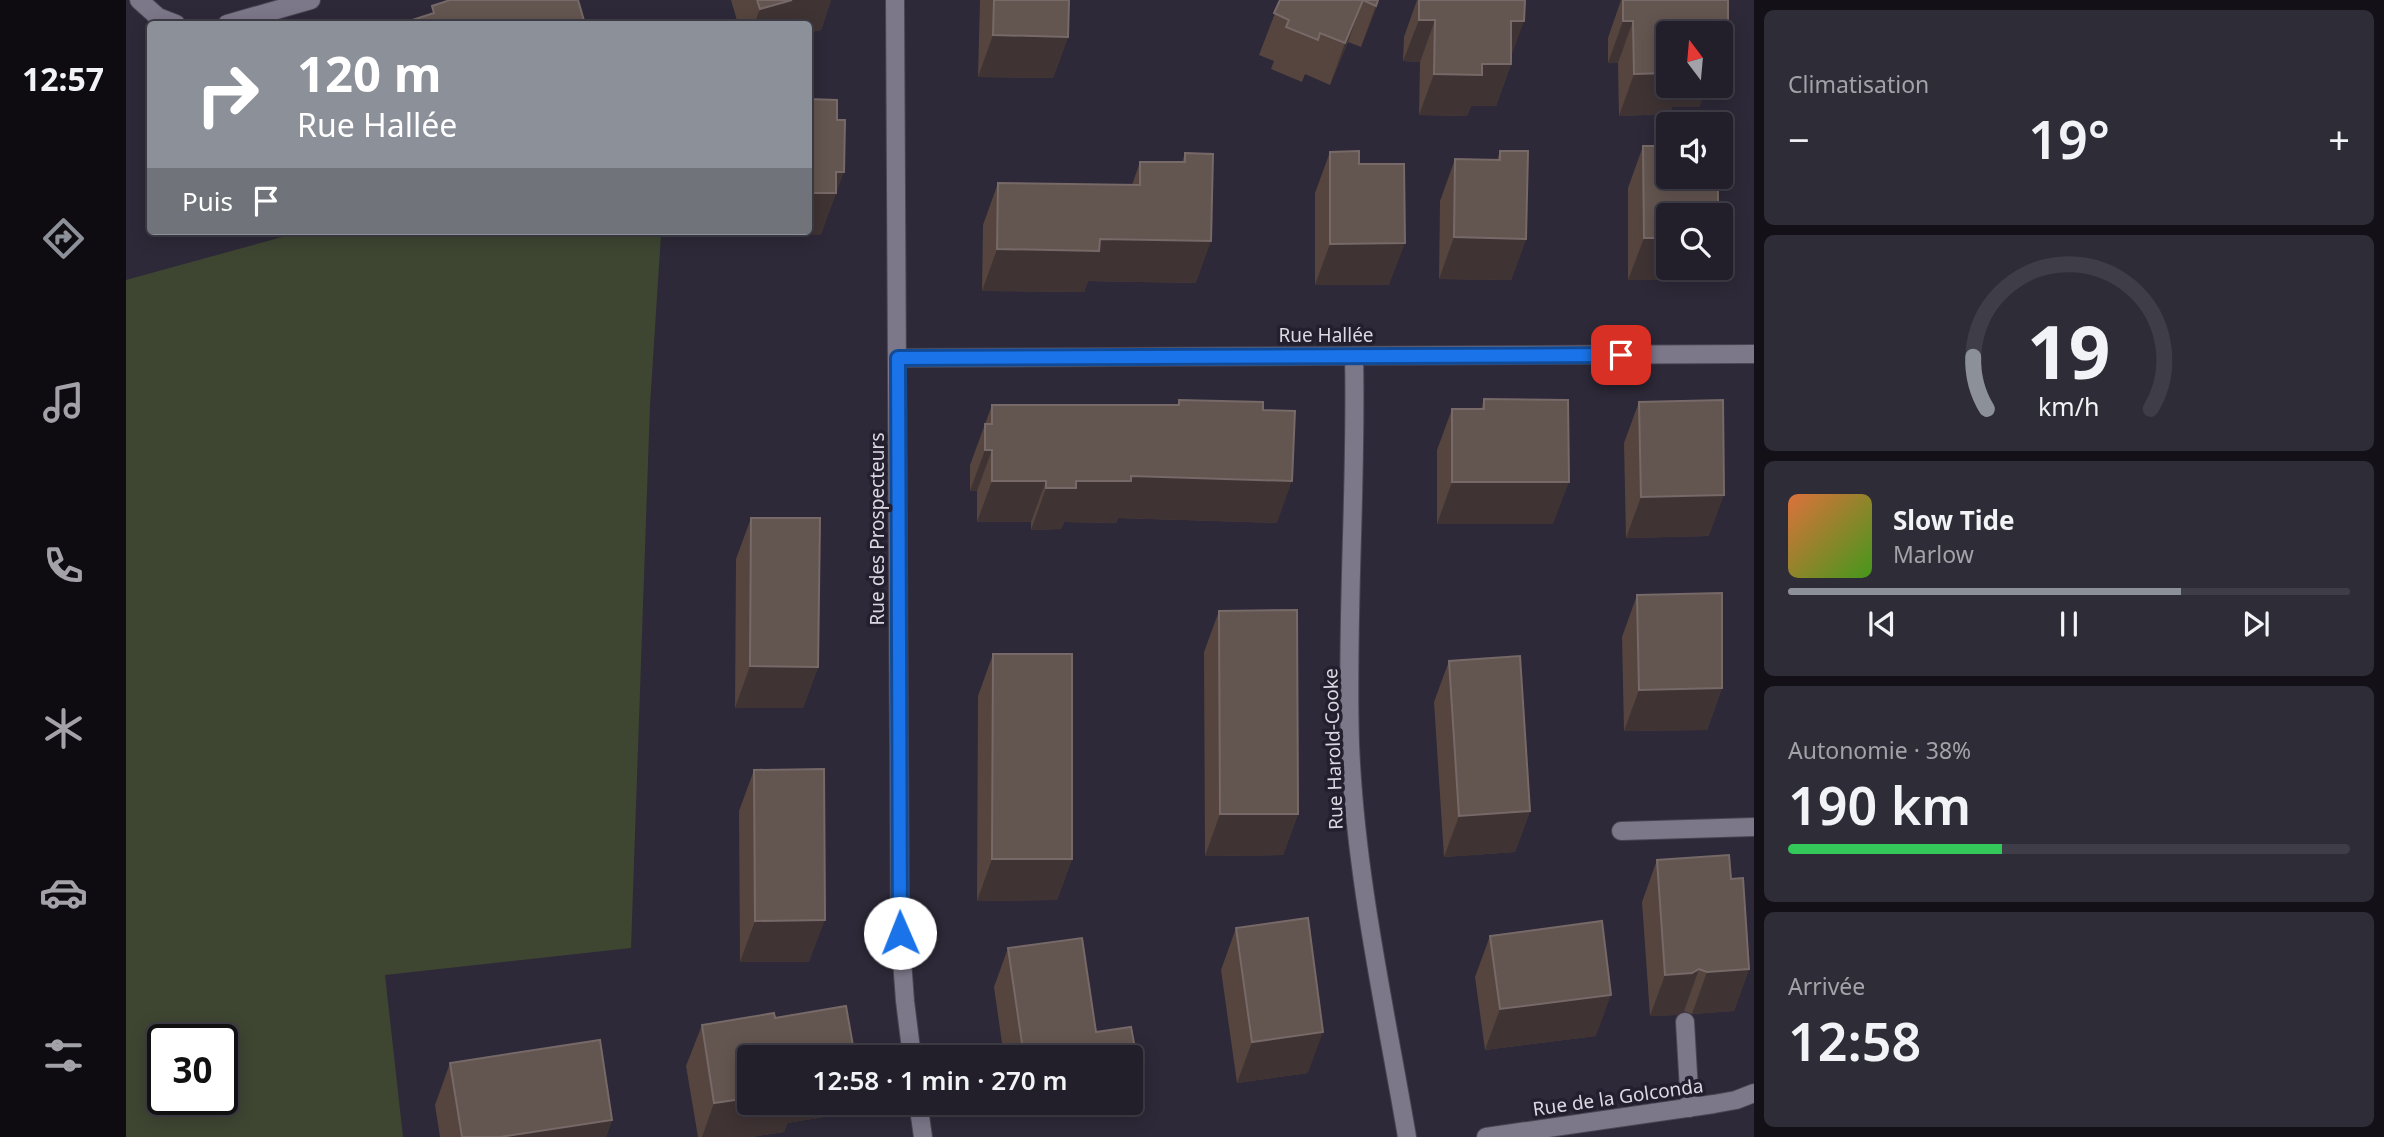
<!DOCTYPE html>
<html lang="fr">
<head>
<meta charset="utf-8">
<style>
	:root { --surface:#221f2a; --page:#2e2c36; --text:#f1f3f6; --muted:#a2a2a8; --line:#3f3d47; --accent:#8c9099 }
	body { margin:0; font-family:"Noto Sans",sans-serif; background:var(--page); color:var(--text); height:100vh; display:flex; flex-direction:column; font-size:26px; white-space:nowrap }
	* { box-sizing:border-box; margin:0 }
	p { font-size:23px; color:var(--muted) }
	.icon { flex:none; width:38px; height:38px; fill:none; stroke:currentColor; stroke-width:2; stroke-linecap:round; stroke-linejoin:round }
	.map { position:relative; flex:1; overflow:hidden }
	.panel { display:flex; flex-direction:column; gap:10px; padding:10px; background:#131117; width:630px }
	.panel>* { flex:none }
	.banner { position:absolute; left:21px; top:21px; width:665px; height:214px; border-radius:7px; box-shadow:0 4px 18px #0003,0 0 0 2px var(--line); background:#8c9099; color:#fff; overflow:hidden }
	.needle { width:46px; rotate:344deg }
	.fabs { position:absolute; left:1530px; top:21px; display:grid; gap:14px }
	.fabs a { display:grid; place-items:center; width:77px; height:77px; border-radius:7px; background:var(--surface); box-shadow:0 4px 18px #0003,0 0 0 2px var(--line); font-size:35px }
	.speed { position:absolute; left:21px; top:1024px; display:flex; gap:14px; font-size:35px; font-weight:700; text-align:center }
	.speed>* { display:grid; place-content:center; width:91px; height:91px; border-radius:50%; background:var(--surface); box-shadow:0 4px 18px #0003,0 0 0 2px var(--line); line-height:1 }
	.speed .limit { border:4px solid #111; border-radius:10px; background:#fff; color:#111 }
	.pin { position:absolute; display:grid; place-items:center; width:60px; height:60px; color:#fff; margin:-30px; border-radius:14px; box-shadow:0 4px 10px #0006 }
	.me { position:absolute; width:77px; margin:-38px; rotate:359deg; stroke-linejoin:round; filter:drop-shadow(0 0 5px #0008) }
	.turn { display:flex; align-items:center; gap:24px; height:147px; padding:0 35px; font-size:32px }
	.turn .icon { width:91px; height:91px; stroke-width:2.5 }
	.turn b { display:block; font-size:49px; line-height:60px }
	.then { display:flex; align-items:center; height:66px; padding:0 35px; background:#0003; gap:14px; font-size:26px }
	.big { font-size:52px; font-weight:600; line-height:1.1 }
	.panel .card { flex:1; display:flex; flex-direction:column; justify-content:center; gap:10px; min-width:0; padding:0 24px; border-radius:10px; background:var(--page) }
	.panel .dial { align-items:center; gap:0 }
	.dial svg { height:182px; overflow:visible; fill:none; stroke:var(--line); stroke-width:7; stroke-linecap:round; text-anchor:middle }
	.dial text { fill:var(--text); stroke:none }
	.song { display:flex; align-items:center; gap:21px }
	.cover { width:84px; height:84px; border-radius:10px; background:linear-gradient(135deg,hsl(20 70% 55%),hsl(100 70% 35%)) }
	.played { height:7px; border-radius:4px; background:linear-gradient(90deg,var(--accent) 70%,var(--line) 70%) }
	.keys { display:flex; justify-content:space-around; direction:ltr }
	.heat { display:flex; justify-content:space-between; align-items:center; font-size:38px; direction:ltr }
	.charge { height:10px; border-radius:5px; background:linear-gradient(90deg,#34c759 38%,var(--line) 0) }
	.trip { position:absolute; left:611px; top:1045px; width:406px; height:70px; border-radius:7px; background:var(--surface); box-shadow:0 4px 18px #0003,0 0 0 2px var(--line); font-weight:600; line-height:70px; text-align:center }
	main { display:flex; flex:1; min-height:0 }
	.tabs { display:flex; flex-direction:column; width:126px; justify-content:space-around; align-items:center; background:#0e0c11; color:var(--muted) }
	.tabs .icon { width:49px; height:49px }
	.tabs .on { color:var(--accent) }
	.tabs b { font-size:32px; color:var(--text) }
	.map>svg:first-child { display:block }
</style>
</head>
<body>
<main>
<nav class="tabs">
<b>12:57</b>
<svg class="icon on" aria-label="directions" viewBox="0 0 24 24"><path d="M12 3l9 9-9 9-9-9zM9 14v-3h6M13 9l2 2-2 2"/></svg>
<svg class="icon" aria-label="music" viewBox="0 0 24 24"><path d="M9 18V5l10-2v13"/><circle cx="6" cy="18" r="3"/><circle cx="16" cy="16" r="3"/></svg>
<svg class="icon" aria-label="phone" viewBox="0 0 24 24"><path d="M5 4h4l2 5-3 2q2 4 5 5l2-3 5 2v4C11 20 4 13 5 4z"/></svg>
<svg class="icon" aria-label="climate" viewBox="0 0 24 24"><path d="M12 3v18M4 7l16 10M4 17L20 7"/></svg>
<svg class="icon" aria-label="car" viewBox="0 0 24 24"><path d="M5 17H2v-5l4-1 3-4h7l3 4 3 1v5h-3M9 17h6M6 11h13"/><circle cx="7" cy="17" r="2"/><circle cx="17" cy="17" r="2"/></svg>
<svg class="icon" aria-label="filters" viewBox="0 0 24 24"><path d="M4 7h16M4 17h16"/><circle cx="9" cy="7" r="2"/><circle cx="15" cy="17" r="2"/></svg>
</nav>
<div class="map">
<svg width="1628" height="1137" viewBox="0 0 1628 1137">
	<rect width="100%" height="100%" fill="#2d2938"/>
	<path fill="#3e4632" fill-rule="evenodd" d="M178 231H524L535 235 524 405 505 948 259 975 277 1137H0V280ZM37 1040H96V1099H37Z"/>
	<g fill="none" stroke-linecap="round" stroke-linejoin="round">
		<defs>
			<path id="minor" d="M13 0 32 17 50 24
				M769 0 774 933 779 1001 786 1057
				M101 24 185 0
				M1228 356C1231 485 1220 614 1224 743 1229 875 1259 1007 1281 1137
				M772 358 1628 354
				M1495 831 1628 827
				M1559 1022 1564 1108
				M792 1102 797 1137
				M1360 1137 1588 1104 1610 1100 1628 1093"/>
		</defs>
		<use href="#minor" stroke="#494552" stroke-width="20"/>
		<use href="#minor" stroke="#7c7789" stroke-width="18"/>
	</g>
	<path fill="#55453e" d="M605 0H705L695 30 682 33V24H612Z
		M854 0H943L942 37 927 78 852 77Z
		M1154 0H1253L1235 47 1222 42 1204 85 1179 74 1176 82 1145 69 1148 61 1133 55Z
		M1291 0H1399L1385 57V64L1370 106H1345L1341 116 1293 115 1294 62 1277 61 1278 37Z
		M1495 0H1602V20L1594 41V33L1542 86H1581L1573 107H1546L1544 114 1493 116 1492 63H1482V38Z
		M1517 146 1577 280H1502V188Z
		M1374 151 1400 239 1385 280 1313 279 1314 201 1329 159 1371 160Z
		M1204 152 1233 164 1263 285H1189V193Z
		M1059 153 1070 283 962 281 958 292 856 291 857 225 872 183 1006 185 1014 162H1056Z
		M1358 399 1427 524H1311V450L1326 409H1355Z
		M1053 400 1137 410 1151 523 992 518 990 523 938 522 935 529 905 530V522H851V491H844V465L866 405H1051Z
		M1513 402 1583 536 1500 538 1498 443Z
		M625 518 692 667 677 708H609L610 559Z
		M1511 595 1596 688 1581 730 1498 731 1496 637Z
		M1093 611 1172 814 1157 855 1079 856 1078 652Z
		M867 654 946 859 931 900 851 901 852 696Z
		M1323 661 1404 811 1389 852 1318 857 1308 702Z
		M628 770 683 962H614L613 811Z
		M1531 860 1605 879 1623 969 1608 1011 1566 1014 1558 1011 1551 1015 1524 1016 1516 902Z
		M1110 928 1182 1073 1111 1083 1095 970Z
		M1364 936 1470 1036 1359 1050 1349 977Z
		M882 948 970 1032 1010 1054 1004 1068V1057H878L868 987Z
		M576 1025 623 1102H721L716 1114 661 1123 658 1132 624 1137H572L560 1066Z
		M324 1063 486 1120 480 1137H314L309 1105Z"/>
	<path fill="#3f3334" d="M666 0H705L695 30 682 33V24H628L634 9Z
		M1237 0 1222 42 1204 85 1219 43Z
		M1252 0H1253L1244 25 1235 47Z
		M1293 20H1309L1294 62 1277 61Z
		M1588 20H1602L1594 41V33H1583Z
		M1385 21H1398L1383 63Z
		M1497 21H1507L1492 63H1482Z
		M867 35 942 37 927 78 852 77Z
		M1356 64H1385L1370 106H1345L1341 116 1293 115 1308 74Z
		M1542 73V86H1581L1573 107H1546L1544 114 1493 116 1508 74Z
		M710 172H718L695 235 618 233V231H682V193Z
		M1328 237 1400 239 1385 280 1313 279Z
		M1518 238H1542V268H1581L1577 280H1502Z
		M974 239 1085 241 1070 283 962 281 958 292 856 291 871 249Z
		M1279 243 1263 285H1189L1204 244Z
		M859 450H866L851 491H844Z
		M1005 476 1166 481 1151 523 992 518 990 523 938 522 935 529 905 530 920 488 950 481Z
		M866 481H920L905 522H851Z
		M1326 482H1443L1427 524H1311Z
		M1598 495 1583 536 1500 538 1515 497Z
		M624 666 692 667 677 708H609Z
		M1596 688 1581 730 1498 731 1513 690Z
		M1404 811 1389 852 1318 857 1333 816Z
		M1094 814H1172L1157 855 1079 856Z
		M866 859H946L931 900 851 901Z
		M699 920 683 962H614L629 921Z
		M1573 969 1558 1011 1551 1015 1524 1016 1539 975Z
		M1623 969 1608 1011 1566 1014 1581 972Z
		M1485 995 1470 1036 1359 1050 1374 1009Z
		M1197 1032 1182 1073 1111 1083 1126 1042Z
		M954 1051 952 1057H912Z
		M1010 1054 1004 1068V1057H994Z
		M623 1098V1102H721L716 1114 661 1123 658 1132 624 1137H576L588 1103Z
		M486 1120 480 1137H374Z"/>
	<path fill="#635550" stroke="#766967" stroke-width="2" d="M324 0H452L459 24H274L308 13 306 6Z
		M631 0H666L634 9Z
		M868 0H943L942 37 867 35Z
		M1154 0H1252L1250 6 1237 0 1219 43 1194 33 1192 40 1160 27 1163 20 1148 13Z
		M1293 0H1399L1398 21H1385V64H1356V75L1308 74 1309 20H1293Z
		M1497 0H1602V20H1588V33H1542V73L1508 74 1507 21H1497Z
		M682 99 711 100V120H719L718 172H710V193H682Z
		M1517 146H1542V177H1592V215H1542V238H1518Z
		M1233 151V164H1278L1279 243 1204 244V152Z
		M1374 151H1402L1400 239 1328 237 1329 159 1374 160Z
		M1059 153 1087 154 1085 241 974 239 973 251 871 249 872 183 1014 185V162H1059Z
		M1358 399 1442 400 1443 482H1326V409H1358Z
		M1053 400 1137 402V410L1169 411 1166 481 1005 476V481H950V488H920V481H866V450H859V424H866V405H1053Z
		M1597 400 1598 495 1515 497 1513 402Z
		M625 518H694L692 667 624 666Z
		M1596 593V688L1513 690 1511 595Z
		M1171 610 1172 814H1094L1093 611Z
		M867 654H946V859H866Z
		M1394 656 1404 811 1333 816 1323 661Z
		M698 769 699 920 629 921 628 770Z
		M1603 855 1605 879 1617 878 1623 969 1581 972 1573 969 1566 973 1539 975 1531 860Z
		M1182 918 1197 1032 1126 1042 1110 928Z
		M1476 921 1485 995 1374 1009 1364 936Z
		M956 938 970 1032 1005 1027 1010 1054 994 1057H955L954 1051 912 1057H898L882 948Z
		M720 1006 729 1057H623V1098L588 1103 576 1025 648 1013 649 1018Z
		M474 1040 486 1120 374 1137H336L324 1063Z"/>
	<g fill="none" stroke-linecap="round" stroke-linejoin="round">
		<defs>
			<path id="route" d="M774 933 772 358 1495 355"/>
		</defs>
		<use href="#route" stroke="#114b97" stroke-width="18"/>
		<use href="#route" stroke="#1a73e8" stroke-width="12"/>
	</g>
	<g text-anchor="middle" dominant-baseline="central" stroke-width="7" stroke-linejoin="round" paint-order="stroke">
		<g font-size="19" fill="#dbd8e2" stroke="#231f2e">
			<text x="1200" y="335">Rue Hallée</text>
			<text transform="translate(751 529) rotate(-90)">Rue des Prospecteurs</text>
			<text transform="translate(1207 749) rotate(-92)">Rue Harold-Cooke</text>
			<text transform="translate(1492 1097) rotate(-8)">Rue de la Golconda</text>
		</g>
	</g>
</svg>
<div class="fabs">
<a><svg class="needle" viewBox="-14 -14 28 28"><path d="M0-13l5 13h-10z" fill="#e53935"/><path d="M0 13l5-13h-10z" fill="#a2a2a8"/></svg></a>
<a><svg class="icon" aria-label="sound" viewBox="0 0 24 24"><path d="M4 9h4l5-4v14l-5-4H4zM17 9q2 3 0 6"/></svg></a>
<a><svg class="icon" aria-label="search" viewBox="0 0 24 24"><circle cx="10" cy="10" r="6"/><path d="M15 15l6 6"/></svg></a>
</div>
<div class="speed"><div class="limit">30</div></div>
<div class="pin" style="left:1495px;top:355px;background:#d93025"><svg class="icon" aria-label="arrive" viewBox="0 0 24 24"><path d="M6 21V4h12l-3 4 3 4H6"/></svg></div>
<svg class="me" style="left:774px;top:933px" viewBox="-20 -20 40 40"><circle r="19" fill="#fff"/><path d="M0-13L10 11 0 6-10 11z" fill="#1a73e8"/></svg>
<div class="trip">12:58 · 1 min · 270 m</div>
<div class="banner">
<div class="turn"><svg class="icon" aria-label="right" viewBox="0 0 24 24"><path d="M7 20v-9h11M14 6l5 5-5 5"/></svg><div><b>120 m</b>Rue Hallée</div></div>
<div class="then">Puis<svg class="icon" aria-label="arrive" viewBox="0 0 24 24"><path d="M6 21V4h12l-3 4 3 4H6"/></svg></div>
</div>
</div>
<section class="panel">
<div class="card"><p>Climatisation</p>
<div class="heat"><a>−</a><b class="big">19°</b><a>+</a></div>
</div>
<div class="card dial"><svg viewBox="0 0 100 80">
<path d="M14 69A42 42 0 1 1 86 69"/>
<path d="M14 69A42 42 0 0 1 8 46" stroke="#8c9099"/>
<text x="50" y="56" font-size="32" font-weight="700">19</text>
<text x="50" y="72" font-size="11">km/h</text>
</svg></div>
<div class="card">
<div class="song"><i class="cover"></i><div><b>Slow Tide</b><p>Marlow</p></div></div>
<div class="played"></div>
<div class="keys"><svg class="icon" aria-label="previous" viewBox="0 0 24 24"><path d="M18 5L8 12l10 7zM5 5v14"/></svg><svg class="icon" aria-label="pause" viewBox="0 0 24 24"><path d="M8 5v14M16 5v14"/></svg><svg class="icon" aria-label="next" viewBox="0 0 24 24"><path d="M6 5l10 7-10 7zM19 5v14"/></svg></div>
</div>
<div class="card"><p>Autonomie · 38%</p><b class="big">190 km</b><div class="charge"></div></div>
<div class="card"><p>Arrivée</p><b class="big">12:58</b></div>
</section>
</main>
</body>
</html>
